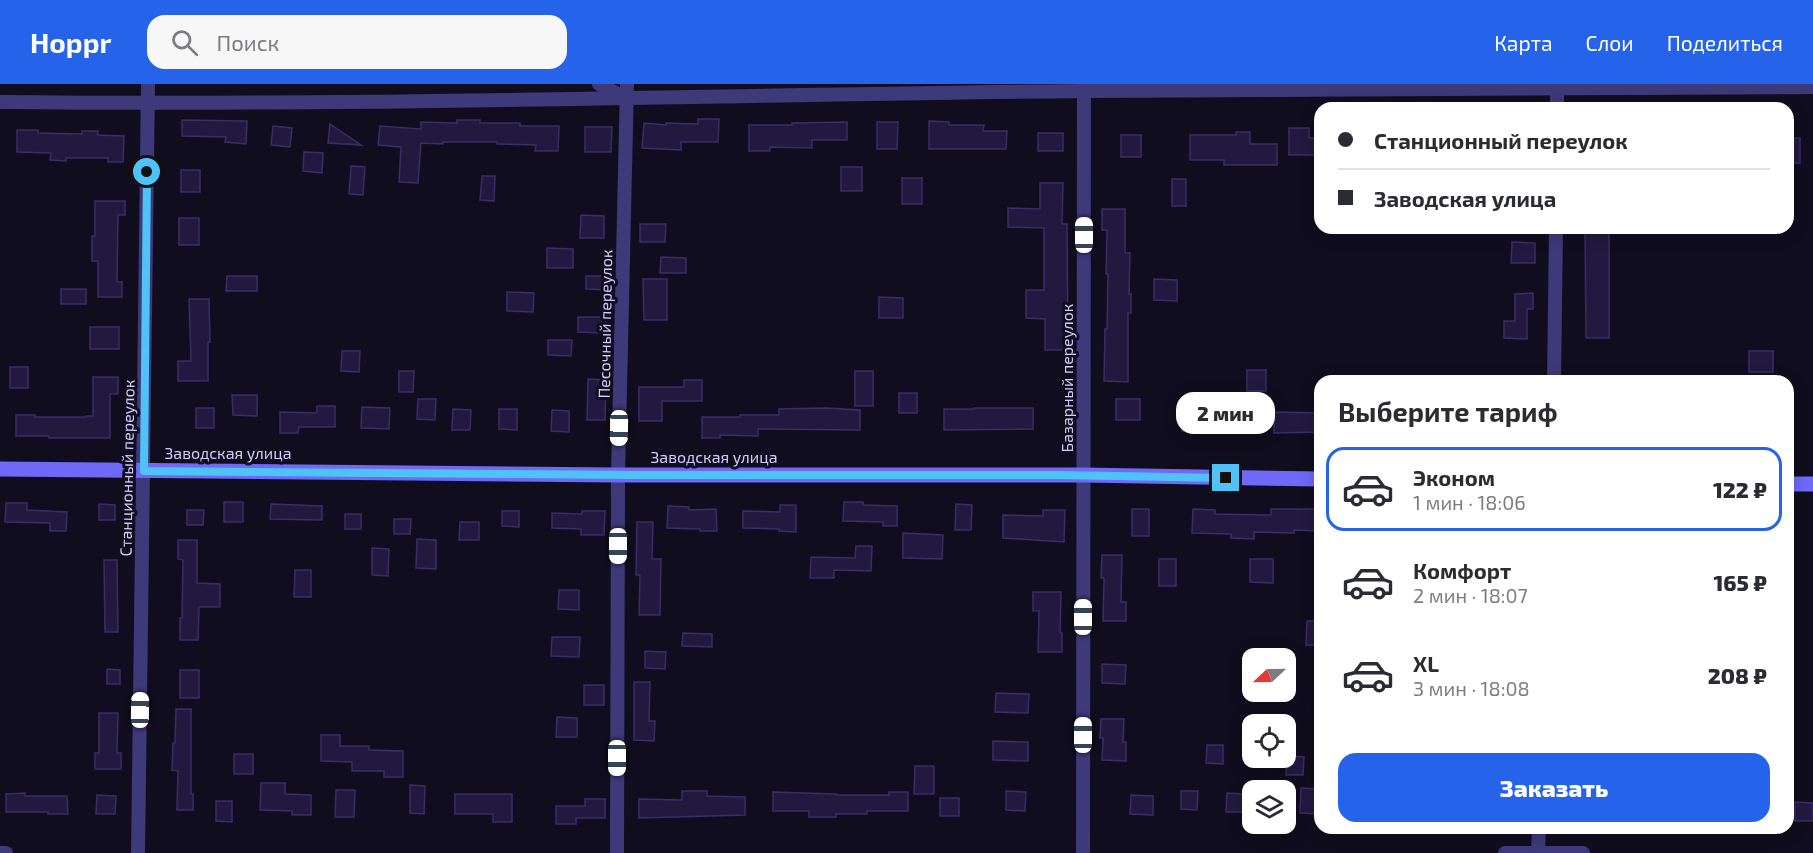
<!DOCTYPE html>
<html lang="ru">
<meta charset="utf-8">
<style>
:root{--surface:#fff;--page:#f7f7f7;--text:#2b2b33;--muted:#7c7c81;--line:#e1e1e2;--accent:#2563eb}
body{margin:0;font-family:"Exo 2",sans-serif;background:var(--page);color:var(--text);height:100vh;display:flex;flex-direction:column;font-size:22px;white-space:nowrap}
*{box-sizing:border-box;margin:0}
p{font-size:20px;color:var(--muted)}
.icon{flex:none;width:33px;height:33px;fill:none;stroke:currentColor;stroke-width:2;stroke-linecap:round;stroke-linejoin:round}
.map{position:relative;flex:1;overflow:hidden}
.details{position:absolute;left:1314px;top:291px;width:480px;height:459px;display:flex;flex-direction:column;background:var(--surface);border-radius:18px;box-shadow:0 3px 15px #0003}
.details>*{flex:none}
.guide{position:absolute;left:1314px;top:18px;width:480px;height:132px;border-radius:18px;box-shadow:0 3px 15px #0003;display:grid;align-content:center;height:132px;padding:0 24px;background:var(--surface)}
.needle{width:39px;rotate:248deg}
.buttons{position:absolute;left:1242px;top:564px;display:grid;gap:12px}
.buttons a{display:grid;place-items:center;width:54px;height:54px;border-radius:12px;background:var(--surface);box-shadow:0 3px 15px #0003;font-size:30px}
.end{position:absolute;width:27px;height:27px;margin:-14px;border:8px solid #4fc3f7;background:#111;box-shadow:0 0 0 3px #111}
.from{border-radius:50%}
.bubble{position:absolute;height:42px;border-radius:18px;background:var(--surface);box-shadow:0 3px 15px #0003;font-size:20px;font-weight:800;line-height:42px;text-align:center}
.car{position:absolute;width:18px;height:36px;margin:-18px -9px;border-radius:8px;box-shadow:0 0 4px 2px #0007;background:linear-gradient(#fff 24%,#345 0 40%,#fff 0 76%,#345 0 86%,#fff 0)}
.guide b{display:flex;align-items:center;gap:21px;height:57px;font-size:22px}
.guide b+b{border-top:2px solid var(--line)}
.guide i{width:15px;height:15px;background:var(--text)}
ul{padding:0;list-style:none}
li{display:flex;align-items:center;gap:18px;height:84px;margin:0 12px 9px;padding:0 12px;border:3px solid transparent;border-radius:18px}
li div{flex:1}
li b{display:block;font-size:22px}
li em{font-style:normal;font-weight:800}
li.selected{border-color:var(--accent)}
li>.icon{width:54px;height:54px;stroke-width:1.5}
h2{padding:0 24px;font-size:27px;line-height:72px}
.button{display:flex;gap:12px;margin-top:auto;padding:12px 24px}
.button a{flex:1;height:69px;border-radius:18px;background:var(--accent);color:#fff;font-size:24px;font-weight:800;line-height:69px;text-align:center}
header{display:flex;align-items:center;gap:36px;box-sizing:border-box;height:84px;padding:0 30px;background:var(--accent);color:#fff}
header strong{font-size:28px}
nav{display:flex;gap:33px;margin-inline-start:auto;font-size:21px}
.search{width:420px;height:54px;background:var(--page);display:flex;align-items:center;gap:15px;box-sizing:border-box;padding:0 21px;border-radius:18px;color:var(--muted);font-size:22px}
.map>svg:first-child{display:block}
</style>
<header>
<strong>Hoppr</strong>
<div class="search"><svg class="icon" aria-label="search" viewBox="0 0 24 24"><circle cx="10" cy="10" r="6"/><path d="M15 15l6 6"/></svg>Поиск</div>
<nav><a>Карта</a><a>Слои</a><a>Поделиться</a></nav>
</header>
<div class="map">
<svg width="1813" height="769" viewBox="0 0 1813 769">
<rect width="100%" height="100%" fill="#100d1e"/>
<g fill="#221a3e" stroke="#3a2d68" stroke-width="1.5">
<path d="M698,35H719L718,58H681V66L642,64L644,39L666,41V39L698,40Z"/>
<path d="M182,36L247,37L246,60L225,58L226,53L182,52Z"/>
<path d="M457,36H480V39H520V42H559L558,67H535L536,61L497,60V58H443V60L421,59L418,99L399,98L401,63L378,61L380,42L421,45V38L457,39Z"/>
<path d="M929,37L949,38V41H984L983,47H1007L1006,65H929Z"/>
<path d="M847,38V56H812V64L770,63V67H749V41H792V39Z"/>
<path d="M877,38H898L897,65H877Z"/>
<path d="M330,40L361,61L328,59Z"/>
<path d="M273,42L292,44L290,63L271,61Z"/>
<path d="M585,43H612L611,68H585Z"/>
<path d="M1289,44H1309V54H1320V71H1289Z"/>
<path d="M17,46H38V49L82,50V47H98V51L124,52L123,78H108V74H66V77L50,76L51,69L17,68Z"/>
<path d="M1236,48H1250V60H1277V81H1224V76H1190V51H1236Z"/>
<rect x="1038" y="49" width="25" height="18"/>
<rect x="1121" y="51" width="20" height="22"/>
<rect x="1788" y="54" width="12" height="25"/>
<path d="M304,68L323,69L322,89L303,87Z"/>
<path d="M351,82L365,83L363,111L349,110Z"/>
<rect x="841" y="83" width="21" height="24"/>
<rect x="181" y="86" width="19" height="22"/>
<path d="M482,92H495L494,117L480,116Z"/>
<rect x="902" y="94" width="20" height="26"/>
<rect x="1172" y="95" width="14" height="27"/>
<path d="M1040,99H1063L1062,140H1067L1068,266H1045V235L1026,234V206H1044V144L1008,143V124L1040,125Z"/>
<path d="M95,117H125V131H118L117,198H122V213H98V177H92V152H95Z"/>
<path d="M1102,125H1125V169H1130L1129,210H1131V229H1128V298L1104,297L1105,245H1107L1108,190H1106L1107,146H1102Z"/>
<path d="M581,131L604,132V154H580Z"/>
<rect x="179" y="134" width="20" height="27"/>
<path d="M640,140H666L665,158H640Z"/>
<path d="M1585,144H1609V254H1586Z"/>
<path d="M1512,158L1535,159V179H1511Z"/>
<path d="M547,164L573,165V184H547Z"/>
<path d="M661,173L686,174V189H660Z"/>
<path d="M227,192H257V207H226Z"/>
<path d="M586,192H609V206L586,205Z"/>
<path d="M643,195H667V236H644Z"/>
<path d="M1154,195L1177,196V217L1154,216Z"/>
<rect x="61" y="205" width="25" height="15"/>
<path d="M507,208L534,209L533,228L507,227Z"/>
<path d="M1533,209V225H1527V255L1504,254V237H1515V210Z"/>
<path d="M879,213L903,214V234H879Z"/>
<path d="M189,215H209L210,258H208V297H178V277H191Z"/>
<path d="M578,233H602L601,249L578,248Z"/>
<rect x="90" y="243" width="29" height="22"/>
<path d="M548,256H572L571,272L548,271Z"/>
<path d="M342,267H360L359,288L341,287Z"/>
<rect x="1749" y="267" width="24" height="21"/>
<rect x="10" y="283" width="18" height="21"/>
<rect x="1247" y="286" width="19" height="21"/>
<path d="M399,287H414L413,308H399Z"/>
<rect x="855" y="287" width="18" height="35"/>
<path d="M93,293H118V310H110V354H49V352H16V331H35V333H86V332H93Z"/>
<path d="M588,295L606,296L605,336H587Z"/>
<path d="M684,296H702V317H662V337H639V303H684Z"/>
<rect x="899" y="309" width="18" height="20"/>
<path d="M232,311H257V332L233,331Z"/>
<path d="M418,315H436L435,336L417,335Z"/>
<rect x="1116" y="315" width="24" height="21"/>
<path d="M1218,320H1237V341H1202V347H1182V326H1218Z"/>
<path d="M317,322H335V343H299L298,349H280V328L317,329Z"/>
<path d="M362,323L390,324L389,345L361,344Z"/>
<rect x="196" y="324" width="18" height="20"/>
<path d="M827,324L860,326V346L758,345V352L720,351V354H702V333H740V331H779V325Z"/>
<path d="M974,324H1033V345L944,346V325H974Z"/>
<path d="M453,325L471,326L470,346H452Z"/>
<path d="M499,325H517V346L499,345Z"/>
<path d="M552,326L569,327V348L551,347Z"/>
<path d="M1274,328L1320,329V348L1274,349Z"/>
<rect x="224" y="418" width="19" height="20"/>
<path d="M844,418H863V421L897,422V442H883V438L843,437Z"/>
<path d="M6,419H27V426L67,428L66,447H50V439L5,438Z"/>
<path d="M99,420L115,421V436H99Z"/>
<path d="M271,420L322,422V436L270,435Z"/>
<path d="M956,420L972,421L971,446H955Z"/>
<path d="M780,421H796V448L779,447V445L743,444V427L780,428Z"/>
<path d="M668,422L689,423V426L716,425L717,447H700V445L667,444Z"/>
<rect x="1132" y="425" width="17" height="27"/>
<path d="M1193,425L1215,426V430L1271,431V425H1320V447L1294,446V449L1254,448V455L1231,454V450L1192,449Z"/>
<path d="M187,426H204L203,441H187Z"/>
<path d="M1043,426H1065L1064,458L1003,454V431L1043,432Z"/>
<path d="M502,427H519V443L502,442Z"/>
<path d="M582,427H605L604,451H581V445L552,444V429L582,430Z"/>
<rect x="345" y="430" width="16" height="15"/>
<path d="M394,435H411L410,450H394Z"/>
<path d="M460,438H479V456H459Z"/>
<path d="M637,438H653L652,475H661L660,531H639L640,491H636Z"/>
<path d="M903,449L943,451L942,475L903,474Z"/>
<path d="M417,455L436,456V485L416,484Z"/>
<path d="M178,456H197V499L220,500V523H199L198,556H180V534H182L183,476L178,475Z"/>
<path d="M856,462H872L871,487L834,486V494H810L811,473L855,474Z"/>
<path d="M372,464L389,465L388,492L372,491Z"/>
<path d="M1102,471H1122L1121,518H1126V537H1103L1104,494H1101Z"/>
<rect x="1159" y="475" width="17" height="27"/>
<path d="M1250,475H1273V499L1250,498Z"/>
<path d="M104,476H117L118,548H105Z"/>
<path d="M295,486H311V513H294Z"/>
<path d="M559,506H579V526L558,525Z"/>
<path d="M1033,508H1061L1060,549H1062V568H1038L1039,527H1033Z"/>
<path d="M1307,537H1320V561H1306Z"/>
<path d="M683,549L712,550V563L682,562Z"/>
<path d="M552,553H580L579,573L551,572Z"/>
<path d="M645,567L666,568L665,585L645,584Z"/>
<path d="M1102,580L1126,581L1125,600L1102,599Z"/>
<path d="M107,585L120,586V600H107Z"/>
<rect x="180" y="586" width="19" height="28"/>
<path d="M634,598H650L649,637H655L654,657L634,656Z"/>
<rect x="584" y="601" width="20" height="20"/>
<path d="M996,609L1029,610L1028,629L995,628Z"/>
<path d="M176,625H191V710H193V726H177L178,687L172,686L173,659H175Z"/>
<path d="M99,629H118L117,669H121V685H95V669H99Z"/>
<path d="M557,633L577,634V653H556Z"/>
<path d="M1101,635H1124L1123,658H1126V677L1102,676L1103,654H1100Z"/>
<path d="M321,651H340V662H369V666L403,667V693H384V687H352V678L321,677Z"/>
<path d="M993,657L1028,658V677L993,676Z"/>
<path d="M1207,661H1223V680L1206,679Z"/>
<rect x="234" y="670" width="19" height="20"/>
<path d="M1287,672L1304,673L1303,691H1286Z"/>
<path d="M915,682H934V710H914Z"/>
<path d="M261,699H285V710L311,711V731H292V727L260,726Z"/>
<path d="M410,701L425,702L424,730L410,729Z"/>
<path d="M1301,704L1320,705V730L1300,729Z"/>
<path d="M336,706H355L354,733H335Z"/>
<path d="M682,707H707V712L745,713V731L639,734V715L682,716Z"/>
<path d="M1006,707L1026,708L1025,727L1006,726Z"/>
<path d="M1181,707H1198L1197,726L1181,725Z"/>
<path d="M773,708L836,710V711H889V708H908V727H867V730H836V733H809V727H773Z"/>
<path d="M25,709V712H67L68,730H48V728H6V710Z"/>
<path d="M1227,709L1244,710L1243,728H1226Z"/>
<path d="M455,710H512V738H493V730H455Z"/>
<path d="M97,711L116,712L115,730H96Z"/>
<path d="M1131,711L1153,712V731L1130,730Z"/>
<rect x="940" y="714" width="19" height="18"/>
<path d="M585,715H605V734H576V740H556V722H585Z"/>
<path d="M216,717H232V738L216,737Z"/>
<path d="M1795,718L1813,719V737H1795Z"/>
</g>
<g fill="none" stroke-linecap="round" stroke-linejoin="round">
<g stroke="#3e3a7a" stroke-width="14">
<path d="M599,0L623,13"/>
<path d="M0,18C361,22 723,11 1084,7C1327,5 1570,4 1813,3"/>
<path d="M1557,24V0"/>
<path d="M1554,297L1556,144"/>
<path d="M0,769H6"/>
<path d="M138,769L148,0"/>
<path d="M617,769L618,391L627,0"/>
<path d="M1083,769L1084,0"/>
<path d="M1505,769H1583"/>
<path d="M1538,769L1539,744"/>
</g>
<g stroke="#6e69f7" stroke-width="15">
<path d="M0,385L618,391H1084L1320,395"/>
<path d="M1788,400H1813"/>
</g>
</g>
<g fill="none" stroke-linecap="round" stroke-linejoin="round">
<path stroke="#4fc3f7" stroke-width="8" d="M147,88L144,387L641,391H1060L1226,394"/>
</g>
<g text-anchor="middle" stroke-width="6" stroke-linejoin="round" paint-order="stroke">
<g font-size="16" fill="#d3cdfc" stroke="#100d1e">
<text transform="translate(605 240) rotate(-89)" y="6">Песочный переулок</text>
<text transform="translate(1067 294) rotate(-90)" y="6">Базарный переулок</text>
<text x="228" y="375">Заводская улица</text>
<text x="714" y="379">Заводская улица</text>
<text transform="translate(127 384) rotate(-89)" y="6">Станционный переулок</text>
</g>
</g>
</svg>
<div class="buttons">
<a><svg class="needle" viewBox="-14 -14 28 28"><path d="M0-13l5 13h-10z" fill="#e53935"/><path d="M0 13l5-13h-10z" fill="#7c7c81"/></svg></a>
<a><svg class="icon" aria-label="locate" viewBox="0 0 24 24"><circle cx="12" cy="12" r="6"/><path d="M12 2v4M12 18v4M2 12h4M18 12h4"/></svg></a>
<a><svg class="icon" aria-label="layers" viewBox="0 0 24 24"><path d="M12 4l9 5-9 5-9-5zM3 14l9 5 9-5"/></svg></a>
</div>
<i class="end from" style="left:147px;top:88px"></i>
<i class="end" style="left:1226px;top:394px"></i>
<div class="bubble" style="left:1176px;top:308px;width:99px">2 мин</div>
<i class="car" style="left:1084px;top:151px;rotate:0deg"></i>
<i class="car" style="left:619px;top:344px;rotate:181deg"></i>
<i class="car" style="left:618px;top:462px;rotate:180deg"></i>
<i class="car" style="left:1083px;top:533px;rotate:0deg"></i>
<i class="car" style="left:140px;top:626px;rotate:1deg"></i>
<i class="car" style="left:1083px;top:651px;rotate:0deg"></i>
<i class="car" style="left:617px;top:674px;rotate:180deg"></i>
<div class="guide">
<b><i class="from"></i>Станционный переулок</b>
<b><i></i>Заводская улица</b>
</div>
<section class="details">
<h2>Выберите тариф</h2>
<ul>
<li class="selected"><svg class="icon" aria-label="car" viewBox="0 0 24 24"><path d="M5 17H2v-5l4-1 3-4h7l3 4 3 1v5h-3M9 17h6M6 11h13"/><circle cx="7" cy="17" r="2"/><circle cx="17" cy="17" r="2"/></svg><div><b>Эконом</b><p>1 мин · 18:06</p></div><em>122 ₽</em></li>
<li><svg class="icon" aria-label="car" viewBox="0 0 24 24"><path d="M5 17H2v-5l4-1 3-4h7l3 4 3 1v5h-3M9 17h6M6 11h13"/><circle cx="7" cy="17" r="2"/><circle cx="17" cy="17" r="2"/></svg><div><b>Комфорт</b><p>2 мин · 18:07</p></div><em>165 ₽</em></li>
<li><svg class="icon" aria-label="car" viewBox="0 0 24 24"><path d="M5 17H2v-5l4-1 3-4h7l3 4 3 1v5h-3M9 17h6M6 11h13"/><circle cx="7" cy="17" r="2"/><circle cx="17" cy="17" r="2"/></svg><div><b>XL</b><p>3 мин · 18:08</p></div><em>208 ₽</em></li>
</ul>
<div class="button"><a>Заказать</a></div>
</section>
</div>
